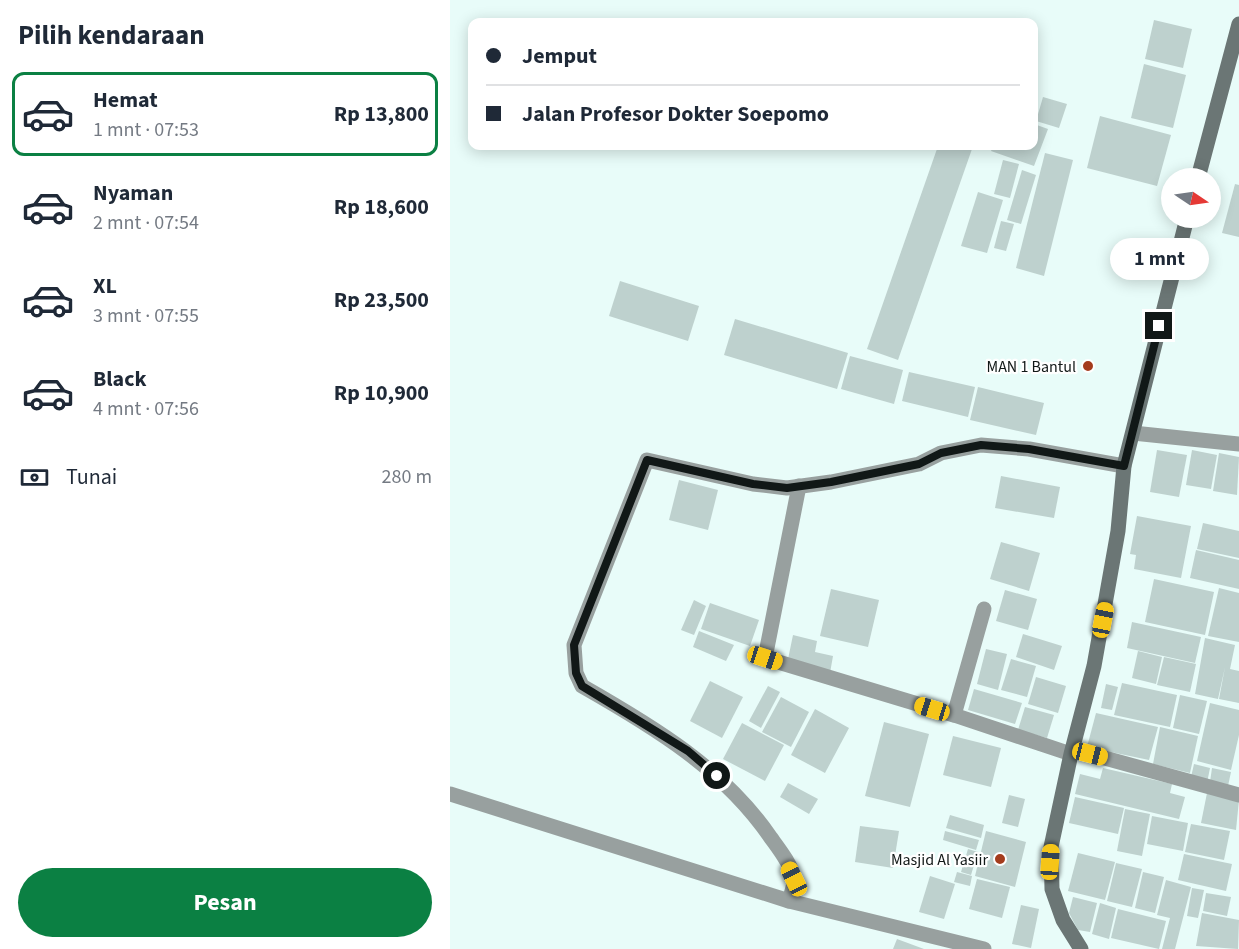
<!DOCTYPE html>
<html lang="id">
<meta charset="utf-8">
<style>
:root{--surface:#fff;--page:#f2f2f3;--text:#1f2937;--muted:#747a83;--line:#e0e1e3;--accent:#0b8043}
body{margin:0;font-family:"Source Sans 3",sans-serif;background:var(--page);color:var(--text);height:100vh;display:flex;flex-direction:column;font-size:22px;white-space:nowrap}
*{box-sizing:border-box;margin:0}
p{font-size:20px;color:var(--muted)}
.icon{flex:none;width:33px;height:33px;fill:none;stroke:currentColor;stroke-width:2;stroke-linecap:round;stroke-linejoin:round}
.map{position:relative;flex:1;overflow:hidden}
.sheet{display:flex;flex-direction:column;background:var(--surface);width:450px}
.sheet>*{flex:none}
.top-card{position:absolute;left:18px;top:18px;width:570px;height:132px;border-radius:12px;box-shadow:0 3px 15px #0003;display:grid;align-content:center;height:132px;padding:0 18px;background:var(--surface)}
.needle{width:39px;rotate:103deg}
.tools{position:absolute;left:711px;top:168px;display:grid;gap:12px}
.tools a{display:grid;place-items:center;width:60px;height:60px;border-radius:50%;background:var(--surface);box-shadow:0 3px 15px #0003;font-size:30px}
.end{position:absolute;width:27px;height:27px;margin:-14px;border:8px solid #111817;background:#fff;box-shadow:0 0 0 3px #fff}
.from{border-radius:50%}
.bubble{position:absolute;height:42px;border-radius:21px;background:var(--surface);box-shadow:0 3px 15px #0003;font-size:20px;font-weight:700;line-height:42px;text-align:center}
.car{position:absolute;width:18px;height:36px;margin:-18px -9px;border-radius:8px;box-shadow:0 0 4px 2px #0007;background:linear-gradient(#f5c518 24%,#345 0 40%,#f5c518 0 76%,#345 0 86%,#f5c518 0)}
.top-card b{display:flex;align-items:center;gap:21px;height:57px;font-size:22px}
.top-card b+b{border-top:2px solid var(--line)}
.top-card i{width:15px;height:15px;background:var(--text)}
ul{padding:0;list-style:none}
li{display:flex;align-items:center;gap:18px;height:84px;margin:0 12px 9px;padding:0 6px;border:3px solid transparent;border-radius:12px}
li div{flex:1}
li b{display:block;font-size:22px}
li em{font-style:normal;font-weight:700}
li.selected{border-color:var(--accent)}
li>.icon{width:54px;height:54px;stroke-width:1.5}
h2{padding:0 18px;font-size:27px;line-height:72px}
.pay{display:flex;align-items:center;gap:15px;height:66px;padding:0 18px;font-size:22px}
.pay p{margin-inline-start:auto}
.button{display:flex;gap:12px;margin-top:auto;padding:12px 18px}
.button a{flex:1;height:69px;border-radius:36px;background:var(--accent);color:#fff;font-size:24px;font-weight:700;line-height:69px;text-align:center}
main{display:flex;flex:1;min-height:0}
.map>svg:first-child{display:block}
</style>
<main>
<section class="sheet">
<h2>Pilih kendaraan</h2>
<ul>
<li class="selected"><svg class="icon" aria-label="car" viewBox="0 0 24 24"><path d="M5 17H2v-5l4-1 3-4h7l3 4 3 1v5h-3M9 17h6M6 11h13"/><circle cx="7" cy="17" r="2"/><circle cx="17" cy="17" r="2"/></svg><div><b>Hemat</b><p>1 mnt · 07:53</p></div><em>Rp 13,800</em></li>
<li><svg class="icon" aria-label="car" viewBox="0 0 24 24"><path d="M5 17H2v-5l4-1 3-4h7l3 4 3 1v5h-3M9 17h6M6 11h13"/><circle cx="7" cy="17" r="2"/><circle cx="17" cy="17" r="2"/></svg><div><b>Nyaman</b><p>2 mnt · 07:54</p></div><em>Rp 18,600</em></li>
<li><svg class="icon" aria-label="car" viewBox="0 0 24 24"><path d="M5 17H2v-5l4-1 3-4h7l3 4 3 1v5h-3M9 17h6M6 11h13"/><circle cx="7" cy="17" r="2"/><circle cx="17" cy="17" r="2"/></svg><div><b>XL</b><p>3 mnt · 07:55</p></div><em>Rp 23,500</em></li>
<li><svg class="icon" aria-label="car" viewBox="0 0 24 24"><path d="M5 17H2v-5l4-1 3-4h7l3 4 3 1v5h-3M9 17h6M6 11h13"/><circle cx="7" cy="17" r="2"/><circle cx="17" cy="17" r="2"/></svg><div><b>Black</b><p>4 mnt · 07:56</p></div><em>Rp 10,900</em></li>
</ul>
<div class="pay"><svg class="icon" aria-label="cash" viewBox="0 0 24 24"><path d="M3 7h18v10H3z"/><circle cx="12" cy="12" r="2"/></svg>Tunai<p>280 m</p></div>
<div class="button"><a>Pesan</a></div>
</section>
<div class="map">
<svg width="789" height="949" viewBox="0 0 789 949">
<rect width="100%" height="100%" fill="#e8fcf9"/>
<g fill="#bed1ce">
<path d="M704,20L742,29L733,68L695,59Z"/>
<path d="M694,64L736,75L723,128L681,118Z"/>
<path d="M593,97L617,104L609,128L586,121Z"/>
<path d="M650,116L721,135L707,186L637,168Z"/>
<path d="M584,124L598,129L584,166L541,151L543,146H584Z"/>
<path d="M488,146H513L522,149L448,360L417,349Z"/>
<path d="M595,153L623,160L594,276L566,268Z"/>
<path d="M553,160L569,164L560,198L544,194Z"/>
<path d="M572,170L586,175L571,224L557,220Z"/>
<path d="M785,184L789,185V237L772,233Z"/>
<path d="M528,192L553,200L537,253L511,246Z"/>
<path d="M551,221L564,224L556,251L544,248Z"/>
<path d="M170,281L249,306L238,341L159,316Z"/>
<path d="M285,319L398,353L387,389L274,355Z"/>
<path d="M400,356L453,370L444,404L391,389Z"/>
<path d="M459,372L525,387L518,417L452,401Z"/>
<path d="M528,387L594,403L586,435L520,420Z"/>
<path d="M707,450L737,455L729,497L700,492Z"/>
<path d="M742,450L767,455L761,489L736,485Z"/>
<path d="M769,453L789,457L787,495L763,491Z"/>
<path d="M551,476L610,487L604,518L545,508Z"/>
<path d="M229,480L268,490L258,530L219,520Z"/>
<path d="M687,516L741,526L731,578L684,569L686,555L680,554Z"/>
<path d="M753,523L789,531V558L747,549Z"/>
<path d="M551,542L590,553L579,591L540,579Z"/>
<path d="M746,550L789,560V589L740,578Z"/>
<path d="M704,579L764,592L755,635L695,622Z"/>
<path d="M769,588L789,593V642L758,636Z"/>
<path d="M381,589L429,600L418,647L370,636Z"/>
<path d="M555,590L587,599L578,630L546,621Z"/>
<path d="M244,600L256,606L244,635L231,630Z"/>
<path d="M260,603L309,620L300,646L251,629Z"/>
<path d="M682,622L751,637L745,663L677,648Z"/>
<path d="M249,631L284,645L276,661L243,647Z"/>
<path d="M573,634L612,646L604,670L566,657Z"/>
<path d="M343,635L367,641L365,652L383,656L380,673L337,664Z"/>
<path d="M755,638L785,645L780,669L789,671V703L769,699L775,667L768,699L745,694Z"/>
<path d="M536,649L557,654L548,690L527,684Z"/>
<path d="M688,651L712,657L706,684L682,678Z"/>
<path d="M714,657L746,664L740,692L707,685Z"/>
<path d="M561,659L586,666L577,697L551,690Z"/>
<path d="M586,677L616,686L608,713L578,704Z"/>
<path d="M260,681L293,697L272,738L240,721Z"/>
<path d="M672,683L727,695L720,727L664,715Z"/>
<path d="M656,684L668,687L662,710L651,708Z"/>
<path d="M318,686L330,692L311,728L299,721Z"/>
<path d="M524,689L572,703L565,724L518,710Z"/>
<path d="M730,695L757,701L749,734L723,728Z"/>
<path d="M331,697L359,712L341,747L312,732Z"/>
<path d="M760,703L789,710V735L781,770L747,761Z"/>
<path d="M575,707L604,715L597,738L568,730Z"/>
<path d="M365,709L399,728L375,773L341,755Z"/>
<path d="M646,713L708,727L699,760L637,747Z"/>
<path d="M434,722L479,734L460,807L415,796Z"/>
<path d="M292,723L334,745L315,781L273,759Z"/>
<path d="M710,727L748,736L740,773L703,764Z"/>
<path d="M503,736L551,748L541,787L493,775Z"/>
<path d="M744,764L760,768L757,783L741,777Z"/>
<path d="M653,768L722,784L720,793L735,797L729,819L625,794L630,774L650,779Z"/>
<path d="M762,768L781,772L778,786L760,782Z"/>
<path d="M338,783L368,799L359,814L330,797Z"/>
<path d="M757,793L789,800L786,830L751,823Z"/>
<path d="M559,795L575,799L568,827L552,823Z"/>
<path d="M625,797L674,808L668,834L619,823Z"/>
<path d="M675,809L700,814L692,856L667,851Z"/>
<path d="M500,815L534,825L531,838L496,828Z"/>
<path d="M702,816L738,823L733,851L697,844Z"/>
<path d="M741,824L780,831L774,860L735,852Z"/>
<path d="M410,826L449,831L443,868L405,862Z"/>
<path d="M495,831L529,840L526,850L493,840Z"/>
<path d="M536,831L576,842L565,887L525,876Z"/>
<path d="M518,849L528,852L521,875L511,872Z"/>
<path d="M628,853L665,862L655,900L618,891Z"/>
<path d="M734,854L782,864L776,891L728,880Z"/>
<path d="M666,863L692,869L682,907L657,901Z"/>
<path d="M507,872L522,876L520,886L504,882Z"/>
<path d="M693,872L714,877L705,913L685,908Z"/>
<path d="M480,876L505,884L494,919L469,912Z"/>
<path d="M527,879L560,887L552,918L519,909Z"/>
<path d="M716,880L741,887L725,949H712L720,918L707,915Z"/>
<path d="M742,888L754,890L748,918L737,916Z"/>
<path d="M756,893L781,897L777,916L753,911Z"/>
<path d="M623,897L647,903L640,932L628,930L619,913Z"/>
<path d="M650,903L666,908L659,939L642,934Z"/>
<path d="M571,905L589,909L581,948L562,944Z"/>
<path d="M668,909L716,921L709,949L661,938Z"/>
<path d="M752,913L789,920L788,949L746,946Z"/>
<path d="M447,939L474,949H443Z"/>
</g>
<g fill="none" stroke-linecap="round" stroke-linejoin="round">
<g stroke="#98a09f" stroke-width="15">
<path d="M683,433L789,444"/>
<path d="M349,486L315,658L504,715L621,754"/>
<path d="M504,715L534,609"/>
<path d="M622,749L789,795"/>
<path d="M0,794L339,901L534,949"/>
<path d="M339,901C341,894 345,884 344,878C341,864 329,849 321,838C274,769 204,727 132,686L126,673L124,645L197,460L303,484L337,488L381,482L469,464L491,453L531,445L579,449L674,466"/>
</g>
<g stroke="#6b7675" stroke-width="15">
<path d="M748,178L789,24"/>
<path d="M631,949L613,920L602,889L601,847L621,754L644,666L668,531L674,466L737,218"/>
</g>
</g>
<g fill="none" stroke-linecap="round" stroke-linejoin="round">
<path stroke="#111817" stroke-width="8" d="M267,776L238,751L132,686L126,673L124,645L197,460L303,484L337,488L381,482L469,464L491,453L531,445L579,449L674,466L709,326"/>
</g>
<g fill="#a43c1d" stroke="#fff" stroke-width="2">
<circle cx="638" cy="366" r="6"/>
<circle cx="550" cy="859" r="6"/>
</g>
<g text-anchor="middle" stroke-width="4.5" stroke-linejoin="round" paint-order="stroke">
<g font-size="16" fill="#111817" stroke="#fff" text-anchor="end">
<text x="626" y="372">MAN 1 Bantul</text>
<text x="538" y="865">Masjid Al Yasiir</text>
</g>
</g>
</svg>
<div class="tools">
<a><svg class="needle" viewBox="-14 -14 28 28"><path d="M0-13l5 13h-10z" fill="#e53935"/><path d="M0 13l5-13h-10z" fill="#747a83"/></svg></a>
</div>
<i class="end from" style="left:267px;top:776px"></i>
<i class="end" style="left:709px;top:326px"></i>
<div class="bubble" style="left:660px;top:238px;width:99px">1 mnt</div>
<i class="car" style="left:653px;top:620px;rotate:11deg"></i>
<i class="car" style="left:315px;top:658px;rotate:108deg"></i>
<i class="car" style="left:482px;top:709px;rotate:287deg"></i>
<i class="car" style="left:640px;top:754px;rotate:104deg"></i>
<i class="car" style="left:600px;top:862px;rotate:4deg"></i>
<i class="car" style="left:344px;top:879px;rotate:334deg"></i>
<div class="top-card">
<b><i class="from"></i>Jemput</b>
<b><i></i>Jalan Profesor Dokter Soepomo</b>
</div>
</div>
</main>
